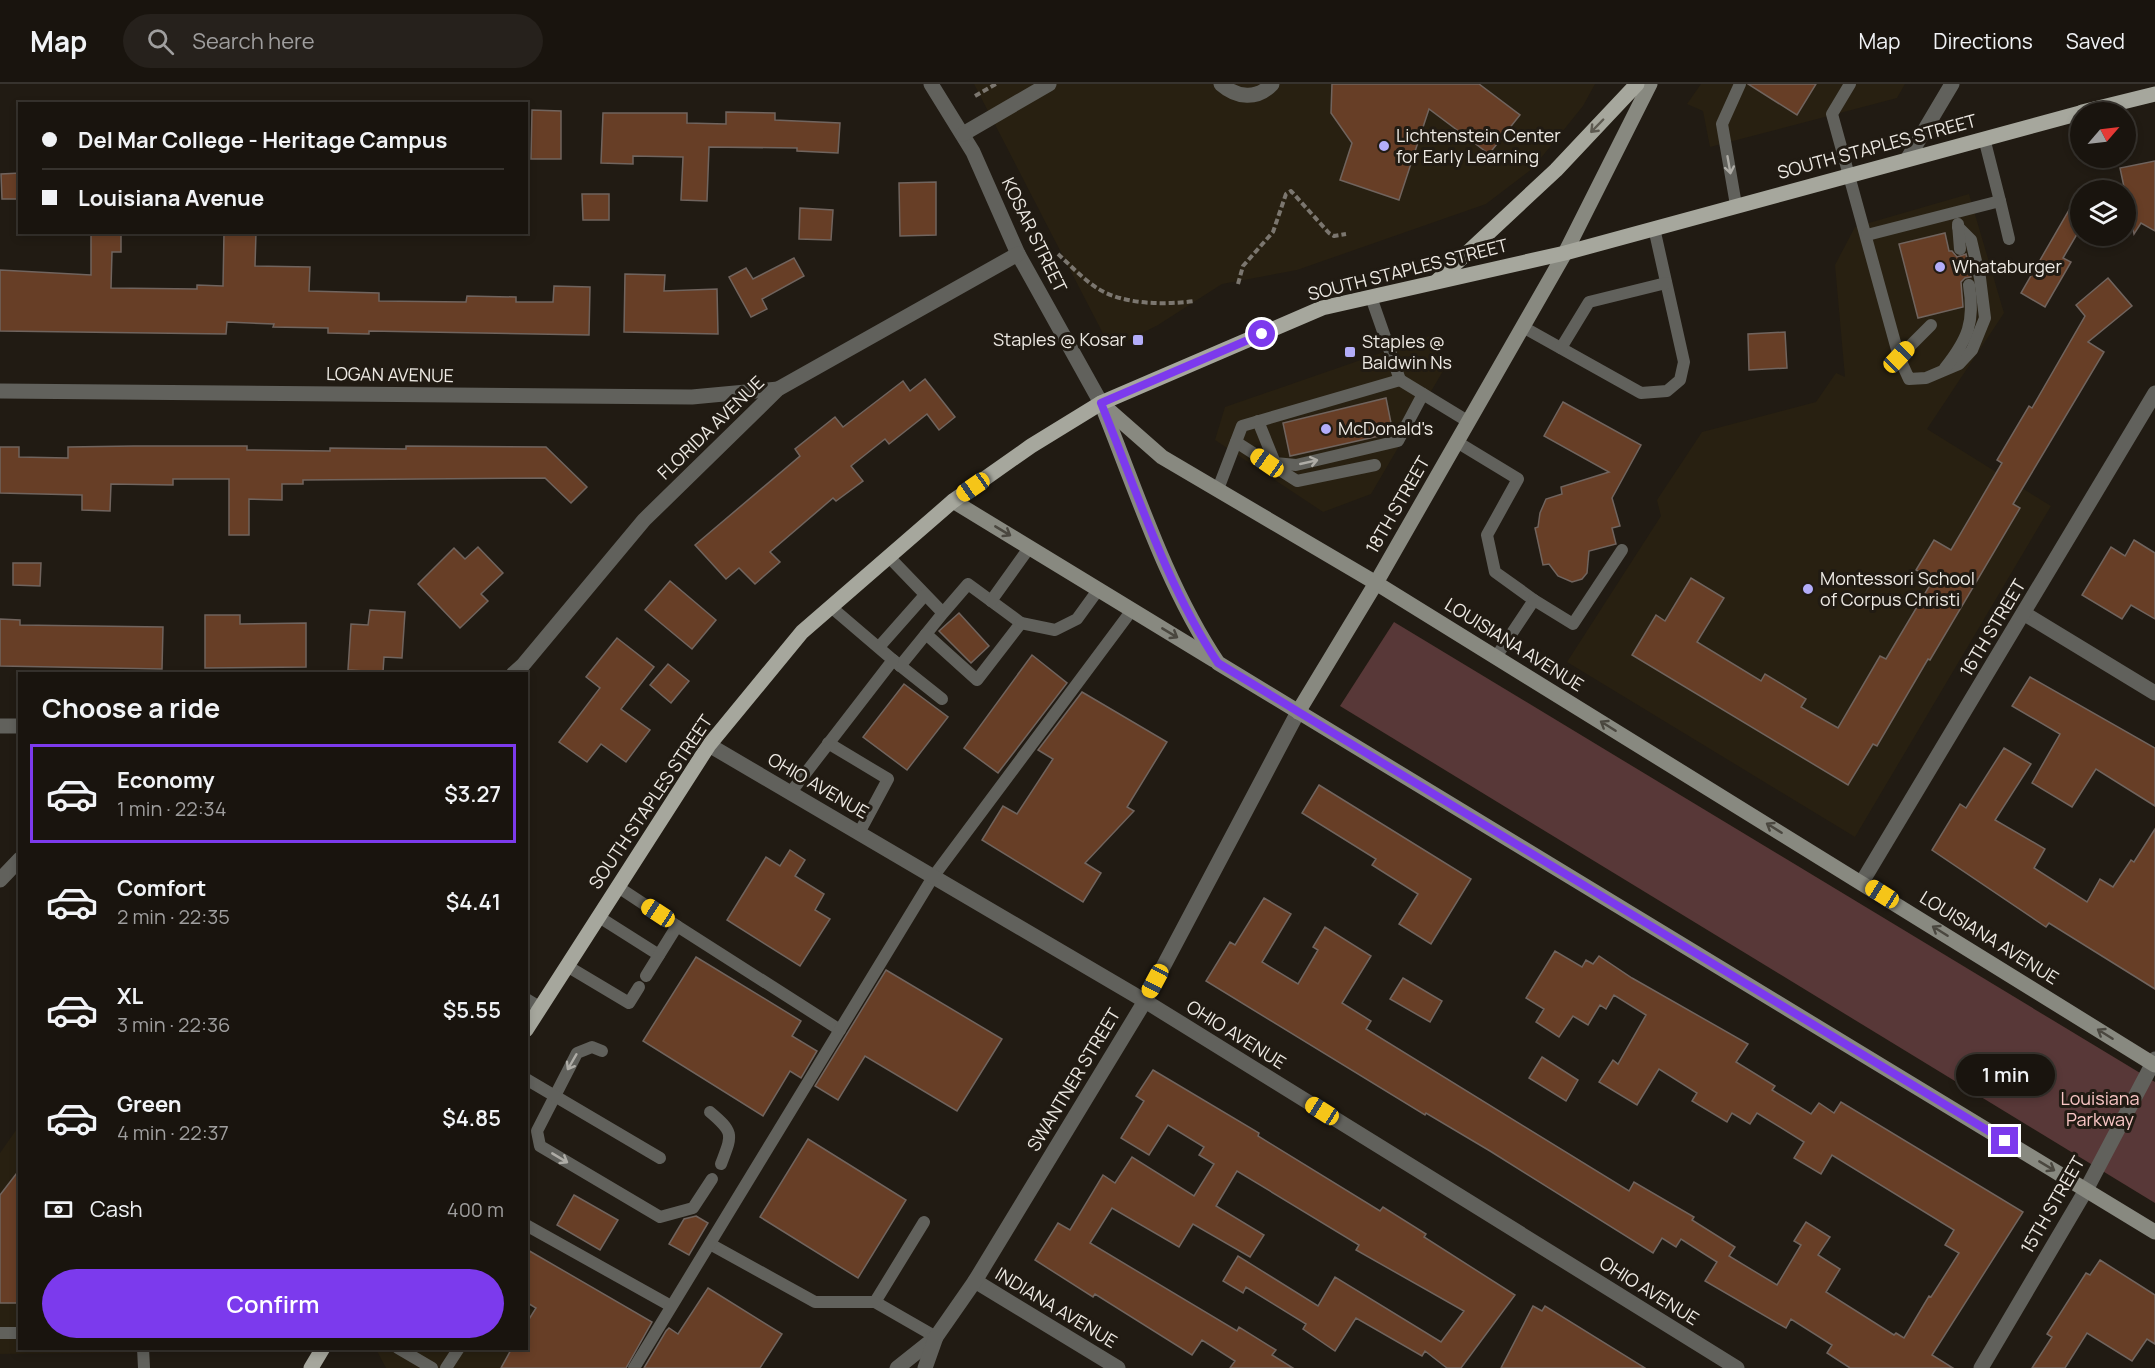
<!DOCTYPE html>
<meta charset="utf-8">
<style>
:root{--surface:#19140e;--page:#26211c;--text:#f1f3f6;--muted:#9f9e9e;--line:#37332e;--accent:#7c3aed}
body{margin:0;font-family:Manrope,sans-serif;background:var(--page);color:var(--text);height:100vh;display:flex;flex-direction:column;font-size:22px;white-space:nowrap}
*{box-sizing:border-box;margin:0}
p{font-size:20px;color:var(--muted)}
.icon{flex:none;width:33px;height:33px;fill:none;stroke:currentColor;stroke-width:2;stroke-linecap:round;stroke-linejoin:round}
.map{position:relative;flex:1;overflow:hidden}
.sheet{position:absolute;left:18px;top:588px;width:510px;height:678px;display:flex;flex-direction:column;background:var(--surface);border-radius:0px;box-shadow:0 3px 9px #0003,0 0 0 2px var(--line)}
.sheet>*{flex:none}
.banner{position:absolute;left:18px;top:18px;width:510px;height:132px;border-radius:0px;box-shadow:0 3px 9px #0003,0 0 0 2px var(--line);display:grid;align-content:center;height:132px;padding:0 24px;background:var(--surface)}
.needle{width:39px;rotate:62deg}
.controls{position:absolute;left:2070px;top:18px;display:grid;gap:12px}
.controls a{display:grid;place-items:center;width:66px;height:66px;border-radius:50%;background:var(--surface);box-shadow:0 3px 9px #0003,0 0 0 2px var(--line);font-size:30px}
.end{position:absolute;width:27px;height:27px;margin:-14px;border:8px solid #7c3aed;background:#fff;box-shadow:0 0 0 3px #fff}
.from{border-radius:50%}
.bubble{position:absolute;height:42px;border-radius:21px;background:var(--surface);box-shadow:0 3px 9px #0003,0 0 0 2px var(--line);font-size:20px;font-weight:600;line-height:42px;text-align:center}
.car{position:absolute;width:18px;height:36px;margin:-18px -9px;border-radius:8px;box-shadow:0 0 4px 2px #0007;background:linear-gradient(#f5c518 24%,#345 0 40%,#f5c518 0 76%,#345 0 86%,#f5c518 0)}
.banner b{display:flex;align-items:center;gap:21px;height:57px;font-size:22px}
.banner b+b{border-top:2px solid var(--line)}
.banner i{width:15px;height:15px;background:var(--text)}
ul{padding:0;list-style:none}
li{display:flex;align-items:center;gap:18px;height:99px;margin:0 12px 9px;padding:0 12px;border:3px solid transparent;border-radius:0px}
li div{flex:1}
li b{display:block;font-size:22px}
li em{font-style:normal;font-weight:600}
li.on{border-color:var(--accent)}
li>.icon{width:54px;height:54px;stroke-width:1.5}
h2{padding:0 24px;font-size:27px;line-height:72px}
.pay{display:flex;align-items:center;gap:15px;height:66px;padding:0 24px;font-size:22px}
.pay p{margin-inline-start:auto}
.action{display:flex;gap:12px;margin-top:auto;padding:12px 24px}
.action a{flex:1;height:69px;border-radius:36px;background:var(--accent);color:#fff;font-size:24px;font-weight:600;line-height:69px;text-align:center}
header{display:flex;align-items:center;gap:36px;box-sizing:border-box;height:84px;padding:0 30px;background:var(--surface);border-bottom:2px solid var(--line)}
header strong{font-size:28px}
nav{display:flex;gap:33px;margin-inline-start:auto;font-size:21px}
.search{width:420px;height:54px;background:var(--page);display:flex;align-items:center;gap:15px;box-sizing:border-box;padding:0 21px;border-radius:33px;color:var(--muted);font-size:22px}
.map>svg:first-child{display:block}
</style>
<header>
<strong>Map</strong>
<div class="search"><svg class="icon" aria-label="search" viewBox="0 0 24 24"><circle cx="10" cy="10" r="6"/><path d="M15 15l6 6"/></svg>Search here</div>
<nav><a>Map</a><a>Directions</a><a>Saved</a></nav>
</header>
<div class="map">
<svg width="2155" height="1284" viewBox="0 0 2155 1284">
<rect width="100%" height="100%" fill="#211b13"/>
<g fill="#282011">
<path d="M974,0H1595L1583,22L1532,85L1486,120L1297,186L1222,200L1158,241L1111,265Z"/>
<path d="M1701,0H1905L1897,14L1710,63L1703,27L1687,20Z"/>
<path d="M1969,110L2004,229L1927,345L2051,422L1855,753L1567,578L1661,432L1657,416L1702,348L1816,318L1836,289L1845,293L1835,181L1855,143Z"/>
<path d="M1430,252L1443,287L1371,410L1323,428L1215,356L1225,323Z"/>
<path d="M19,1042L20,1264L243,1265L241,1267L0,1270V1069Z"/>
<path d="M527,1222L572,1252L553,1284H386L377,1267L378,1264H526Z"/>
</g>
<path fill="#583838" d="M1394,538L2155,998V1119L1340,622Z"/>
<g fill="#673e26" stroke="#70645e" stroke-width="1.5">
<path d="M1332,0H1479L1520,31L1489,70L1429,25L1399,116L1340,96L1352,59L1331,29Z"/>
<path d="M1748,0H1816L1797,31Z"/>
<path d="M532,26L561,27V75H531Z"/>
<path d="M726,28L775,29V36L840,39L838,69L797,67V64L709,63L707,117L681,116L683,73L633,72V80L601,79L603,29H687V39L726,40Z"/>
<path d="M2155,77V147L2141,139L2134,150L2120,84Z"/>
<path d="M20,89V115H2L1,90Z"/>
<path d="M936,98V151L900,152L899,99Z"/>
<path d="M2080,107V145L2063,174L2071,178L2045,223L2021,209Z"/>
<path d="M582,110H609V136H583Z"/>
<path d="M800,124L833,126L831,156L799,155Z"/>
<path d="M91,148H121V168H112L111,204L197,205V201L223,202L224,148H256L255,182L310,183L309,207L379,209V217L466,218L467,212L516,213V218H553L554,202L590,203L589,251L369,247V250L328,249V244L273,243L274,240L227,238L226,250L0,247V186L91,191Z"/>
<path d="M1945,149L1949,167H1952L1957,173L1966,170L1971,193L1965,194L1961,198L1963,223L1918,234L1899,160Z"/>
<path d="M794,174L804,192L762,215L767,225L751,233L729,193L746,184L753,195Z"/>
<path d="M625,190L665,191L664,207L717,205L718,250L624,248Z"/>
<path d="M2108,194L2132,222L2088,258L2104,268L2013,420L2020,424L1930,576L1928,575L1877,662L1873,660L1848,701L1632,571L1656,531L1665,537L1691,494L1724,514L1697,558L1761,597L1765,590L1806,615L1801,623L1838,644L1880,572L1886,575L1933,496L1916,486L1934,456L1951,466L2002,379L1997,376L2029,322L2032,324L2085,232L2076,221Z"/>
<path d="M1785,248L1787,284L1749,286L1748,250Z"/>
<path d="M925,295L955,333L939,346L927,330L889,360L885,355L851,382L863,397L836,417L833,414L770,468L780,478L755,500L739,484L726,495L695,461L800,372L795,365L835,333L843,343L903,297L910,307Z"/>
<path d="M1386,314L1393,349L1290,372L1283,339Z"/>
<path d="M1563,318L1641,361L1612,414L1620,442L1612,444L1616,460L1589,467L1587,489L1582,495L1572,498L1558,492L1549,480L1543,481L1535,444L1538,443L1540,429L1546,415L1562,410L1561,403L1609,388L1544,352Z"/>
<path d="M134,362H247V366L330,367V364L406,365V362L546,363L587,403L571,419L545,394L303,396V400H282V416L249,415V451H229V395H173V401L111,400L110,427L82,426V411L0,409V363H19V373L68,374V363Z"/>
<path d="M2134,456L2155,469V535L2131,521L2122,535L2082,511L2111,463L2125,472Z"/>
<path d="M478,463L503,489L481,510L488,517L460,544L418,500L454,464L465,475Z"/>
<path d="M13,479H41L40,502L13,501Z"/>
<path d="M670,497L716,536L692,565L645,526Z"/>
<path d="M370,526L405,528L402,574L384,573L383,588L348,586L351,540L368,541Z"/>
<path d="M959,529L989,562L971,579L939,547Z"/>
<path d="M205,531H240V540L306,539V583L205,584Z"/>
<path d="M0,535L20,536V541L163,543L162,585L0,582Z"/>
<path d="M617,554L654,583L621,625L650,646L626,678L601,660L587,678L559,658L600,604L586,593Z"/>
<path d="M1032,571L1067,599L998,689L964,664Z"/>
<path d="M668,580L689,597L671,619L650,601Z"/>
<path d="M2030,593L2155,664V722L2096,685L2072,723L2032,699L2060,650L2012,622Z"/>
<path d="M904,600L948,633L907,686L863,653Z"/>
<path d="M1082,608L1167,658L1127,723L1134,727L1085,779L1101,789L1083,818L982,756L1003,722L1017,730L1053,675L1038,666Z"/>
<path d="M2004,664L2031,680L1995,736L2045,765L2034,784L2087,818L2100,795L2113,803L2131,776L2134,778L2155,745V905L2049,839L2046,843L1932,766L1960,720L1966,724Z"/>
<path d="M1319,701L1471,795L1431,860L1399,840L1418,810L1372,781L1376,775L1302,729Z"/>
<path d="M790,766L805,776L795,792L824,810L815,826L830,835L800,882L727,836L766,773L780,782Z"/>
<path d="M1264,814L1291,830L1262,878L1298,900L1318,866L1313,863L1325,843L1371,872L1342,919L1371,937L1366,945L1629,1107L1634,1098L1694,1133L1692,1136L1735,1163L1729,1172L1777,1201L1801,1161L1794,1157L1806,1138L1830,1153L1818,1171L1840,1185L1826,1208L1894,1251L1896,1249L1904,1254L1929,1212L1931,1213L1959,1169L1945,1161L1954,1146L1832,1071L1821,1090L1794,1074L1804,1058L1757,1029L1750,1040L1732,1029L1727,1038L1692,1017L1697,1009L1659,985L1637,1021L1599,998L1613,976L1618,980L1646,931L1614,911L1606,925L1600,921L1588,941L1573,932L1559,953L1536,938L1544,925L1526,914L1555,867L1582,883L1586,876L1593,880L1599,872L1632,894L1748,960L1736,978L1775,1002L1772,1006L1811,1030L1819,1019L1834,1029L1841,1018L2023,1128L1932,1271L1953,1284H1850L1827,1269L1832,1261L1791,1235L1786,1244L1705,1197L1717,1178L1681,1155L1676,1163L1662,1154L1653,1169L1490,1067L1426,1029L1425,1031L1206,897L1230,858L1235,861Z"/>
<path d="M696,873L801,937L792,952L817,967L801,994L790,987L763,1032L643,957Z"/>
<path d="M886,886L1002,955L957,1027L865,972L838,1016L815,1002Z"/>
<path d="M1403,894L1442,917L1430,938L1390,915Z"/>
<path d="M1542,973L1578,996L1566,1017L1529,994Z"/>
<path d="M1153,986L1259,1049L1258,1052L1380,1127L1383,1123L1426,1150L1424,1153L1515,1211L1461,1284H1447L1425,1267L1422,1272L1356,1234L1335,1267L1303,1245L1306,1240L1246,1203L1243,1209L1223,1197L1238,1172L1318,1222L1335,1193L1441,1258L1464,1227L1356,1166L1359,1161L1237,1087L1216,1122L1264,1151L1250,1173L1193,1140L1179,1163L1112,1124L1090,1159L1237,1247L1239,1243L1276,1266L1272,1271L1293,1284H1230L1235,1277L1202,1256L1192,1271L1095,1210L1093,1213L1035,1176L1058,1139L1070,1146L1103,1091L1115,1099L1132,1073L1194,1112L1214,1080L1199,1071L1204,1063L1168,1041L1149,1071L1121,1054L1144,1017L1136,1012Z"/>
<path d="M808,1055L906,1116L858,1194L760,1133Z"/>
<path d="M20,1085V1219H0V1111Z"/>
<path d="M574,1111L618,1136L600,1166L557,1141Z"/>
<path d="M696,1132L708,1139L689,1171L669,1160L684,1135Z"/>
<path d="M526,1165L652,1238L626,1284H501L512,1264H526V1240L536,1224L526,1218Z"/>
<path d="M2100,1176L2155,1211V1260L2147,1255L2132,1277L2087,1249L2065,1284H2032L2052,1253L2047,1250L2086,1189L2090,1191Z"/>
<path d="M708,1204L782,1250L760,1284H644L666,1247L669,1244L678,1250Z"/>
<path d="M1533,1222L1542,1227L1545,1222L1645,1284H1501Z"/>
</g>
<g fill="none" stroke-linecap="round" stroke-linejoin="round">
<g stroke="#7b766f" stroke-width="4" stroke-dasharray="6 3" stroke-linecap="butt">
<path d="M975,12L996,0"/>
<path d="M1058,170C1070,181 1083,195 1097,204C1123,221 1165,221 1194,217"/>
<path d="M1238,200L1243,182L1273,148L1286,110L1291,107L1329,149L1334,152L1346,150"/>
</g>
<g stroke="#61615c" stroke-width="12">
<path d="M1850,0L1832,30L1899,273L1909,295L1926,294L1959,280L1972,266L1985,234L1980,194L1971,156L1958,143"/>
<path d="M2000,117L2009,155"/>
<path d="M1736,121L1722,40L1740,0"/>
<path d="M1958,140L1960,165"/>
<path d="M1867,151L2000,117L1984,54"/>
<path d="M1371,213L1400,296"/>
<path d="M1523,243L1641,309L1667,307L1680,296L1684,278L1654,144"/>
<path d="M1561,264L1589,218L1666,199"/>
<path d="M1899,273L1931,241"/>
<path d="M1945,284C1968,255 1975,238 1969,201"/>
<path d="M1258,337L1275,379L1296,381L1398,357L1423,310"/>
<path d="M1236,358L1297,397L1375,381"/>
<path d="M1457,358L1518,395L1487,451L1495,488L1534,516L1496,573"/>
<path d="M1218,405L1242,342L1400,296L1469,338"/>
<path d="M889,473L943,529L968,500L1021,539L977,596L926,550L943,529"/>
<path d="M1534,516L1573,540L1622,466"/>
<path d="M991,517L1029,464"/>
<path d="M1021,539L1055,546L1077,535L1098,506"/>
<path d="M879,563L925,511"/>
<path d="M893,576L942,615"/>
<path d="M900,582L926,550"/>
<path d="M828,659L888,695L859,749"/>
<path d="M791,708L893,576L831,523"/>
<path d="M618,803L677,842"/>
<path d="M599,833L659,871"/>
<path d="M567,882L629,919L639,903"/>
<path d="M646,892L677,842L840,946"/>
<path d="M526,915L541,924"/>
<path d="M602,967L592,963L577,969L537,1047L540,1062L660,1133L693,1124L712,1095"/>
<path d="M526,995L660,1074"/>
<path d="M710,1028C735,1049 732,1051 721,1080"/>
<path d="M924,1138L875,1218L936,1253"/>
<path d="M526,1141L671,1222"/>
<path d="M710,1160L815,1218H875"/>
<path d="M0,1249H20"/>
<path d="M143,1264L144,1284"/>
<path d="M398,1264L432,1284"/>
<path d="M446,1284L459,1264"/>
<path d="M634,1284L933,793L1132,526"/>
</g>
<g stroke="#61615c" stroke-width="15">
<path d="M931,0L973,68L1018,170L1101,319"/>
<path d="M1221,0C1237,14 1257,16 1272,0"/>
<path d="M963,50L1049,0"/>
<path d="M1908,74L1952,0"/>
<path d="M0,307L692,313L778,305"/>
<path d="M2025,530L2155,609"/>
<path d="M513,590L523,581L644,436L778,305L1018,170"/>
<path d="M0,642H20"/>
<path d="M709,661L1145,917L1737,1284"/>
<path d="M0,796L20,775"/>
<path d="M1862,798L2155,309"/>
<path d="M975,1197L1118,1284"/>
<path d="M897,1284L936,1253"/>
<path d="M925,1284L936,1253L975,1197L1145,917L1298,628"/>
<path d="M1981,1284L2086,1106L2155,975"/>
</g>
<g stroke="#888980" stroke-width="15">
<path d="M1101,319C1136,406 1166,501 1218,579L2155,1148"/>
<path d="M1104,322L1162,373L1376,499L2155,981"/>
<path d="M953,417L1214,576"/>
<path d="M1298,628L1376,499L1565,169L1650,0"/>
</g>
<g stroke="#a6a79d" stroke-width="15">
<path d="M2082,28L2155,10"/>
<path d="M1437,197L1556,86L1637,0"/>
<path d="M526,946L709,661L802,548L953,417L1031,362L1101,319L1322,224L1565,169L2080,29"/>
<path d="M311,1284L323,1264"/>
</g>
</g>
<defs><path id="oneway-shaft" d="M-6 0H5M1.5-3L5.5 0L1.5 3" fill="none" stroke-width="1.6" stroke-linecap="round" stroke-linejoin="round" transform="scale(1.5)"/></defs>
<use stroke="#5d5a51" href="#oneway-shaft" transform="translate(1597 42) rotate(134)"/>
<g stroke="#aeaca6">
<use href="#oneway-shaft" transform="translate(1729 81) rotate(80)"/>
<use href="#oneway-shaft" transform="translate(1309 378) rotate(-13)"/>
<use href="#oneway-shaft" transform="translate(572 978) rotate(120)"/>
<use href="#oneway-shaft" transform="translate(560 1074) rotate(31)"/>
</g>
<g stroke="#4a473f">
<use href="#oneway-shaft" transform="translate(1003 447) rotate(31)"/>
<use href="#oneway-shaft" transform="translate(1170 549) rotate(31)"/>
<use href="#oneway-shaft" transform="translate(1608 642) rotate(-148)"/>
<use href="#oneway-shaft" transform="translate(1774 744) rotate(-148)"/>
<use href="#oneway-shaft" transform="translate(1940 847) rotate(-148)"/>
<use href="#oneway-shaft" transform="translate(2105 950) rotate(-148)"/>
<use href="#oneway-shaft" transform="translate(2047 1082) rotate(31)"/>
</g>
<g fill="none" stroke-linecap="round" stroke-linejoin="round">
<path stroke="#7c3aed" stroke-width="8" d="M1262,250L1101,319C1136,405 1166,501 1218,579L2005,1057"/>
</g>
<g fill="#b3adf9" stroke="#211b13" stroke-width="2">
<circle cx="1384" cy="62" r="6"/>
<circle cx="1940" cy="183" r="6"/>
<rect x="1132" y="250" width="12" height="12" rx="3"/>
<rect x="1344" y="262" width="12" height="12" rx="3"/>
<circle cx="1326" cy="345" r="6"/>
<circle cx="1808" cy="505" r="6"/>
</g>
<g text-anchor="middle" stroke-width="6" stroke-linejoin="round" paint-order="stroke">
<g font-size="18" fill="#ede9e3" stroke="#211b13" text-anchor="start">
<text x="1396" y="58">Lichtenstein Center<tspan x="1396" dy="21">for Early Learning</tspan></text>
<text x="1952" y="189">Whataburger</text>
<text x="1126" y="262" text-anchor="end">Staples @ Kosar</text>
<text x="1362" y="264">Staples @<tspan x="1362" dy="21">Baldwin Ns</tspan></text>
<text x="1338" y="351">McDonald's</text>
<text x="1820" y="501">Montessori School<tspan x="1820" dy="21">of Corpus Christi</tspan></text>
</g>
<g font-size="18" fill="#ede9e3" stroke="#211b13">
<text transform="translate(1877 63) rotate(-15)" y="6">SOUTH STAPLES STREET</text>
<text transform="translate(1034 151) rotate(64)" y="6">KOSAR STREET</text>
<text transform="translate(1408 186) rotate(-14)" y="6">SOUTH STAPLES STREET</text>
<text transform="translate(390 291) rotate(1)" y="6">LOGAN AVENUE</text>
<text transform="translate(711 344) rotate(-44)" y="6">FLORIDA AVENUE</text>
<text transform="translate(1398 421) rotate(-60)" y="6">18TH STREET</text>
<text transform="translate(1993 544) rotate(-59)" y="6">16TH STREET</text>
<text transform="translate(1514 561) rotate(32)" y="6">LOUISIANA AVENUE</text>
<text transform="translate(818 702) rotate(30)" y="6">OHIO AVENUE</text>
<text transform="translate(651 718) rotate(-56)" y="6">SOUTH STAPLES STREET</text>
<text transform="translate(1989 854) rotate(32)" y="6">LOUISIANA AVENUE</text>
<text transform="translate(1236 951) rotate(32)" y="6">OHIO AVENUE</text>
<text transform="translate(1074 996) rotate(-59)" y="6">SWANTNER STREET</text>
<text transform="translate(2053 1121) rotate(-60)" y="6">15TH STREET</text>
<text transform="translate(1649 1207) rotate(32)" y="6">OHIO AVENUE</text>
<text transform="translate(1056 1224) rotate(31)" y="6">INDIANA AVENUE</text>
</g>
<g font-size="18" fill="#f9c6c5" stroke="#211b13">
<text x="2100" y="1021">Louisiana<tspan x="2100" dy="21">Parkway</tspan></text>
</g>
</g>
</svg>
<div class="controls">
<a><svg class="needle" viewBox="-14 -14 28 28"><path d="M0-13l5 13h-10z" fill="#e53935"/><path d="M0 13l5-13h-10z" fill="#9f9e9e"/></svg></a>
<a><svg class="icon" aria-label="layers" viewBox="0 0 24 24"><path d="M12 4l9 5-9 5-9-5zM3 14l9 5 9-5"/></svg></a>
</div>
<i class="end from" style="left:1262px;top:250px"></i>
<i class="end" style="left:2005px;top:1057px"></i>
<div class="bubble" style="left:1956px;top:970px;width:99px">1 min</div>
<i class="car" style="left:1899px;top:273px;rotate:44deg"></i>
<i class="car" style="left:1267px;top:379px;rotate:305deg"></i>
<i class="car" style="left:973px;top:403px;rotate:235deg"></i>
<i class="car" style="left:1882px;top:810px;rotate:302deg"></i>
<i class="car" style="left:658px;top:829px;rotate:303deg"></i>
<i class="car" style="left:1155px;top:897px;rotate:208deg"></i>
<i class="car" style="left:1322px;top:1027px;rotate:302deg"></i>
<div class="banner">
<b><i class="from"></i>Del Mar College - Heritage Campus</b>
<b><i></i>Louisiana Avenue</b>
</div>
<section class="sheet">
<h2>Choose a ride</h2>
<ul>
<li class="on"><svg class="icon" aria-label="car" viewBox="0 0 24 24"><path d="M5 17H2v-5l4-1 3-4h7l3 4 3 1v5h-3M9 17h6M6 11h13"/><circle cx="7" cy="17" r="2"/><circle cx="17" cy="17" r="2"/></svg><div><b>Economy</b><p>1 min · 22:34</p></div><em>$3.27</em></li>
<li><svg class="icon" aria-label="car" viewBox="0 0 24 24"><path d="M5 17H2v-5l4-1 3-4h7l3 4 3 1v5h-3M9 17h6M6 11h13"/><circle cx="7" cy="17" r="2"/><circle cx="17" cy="17" r="2"/></svg><div><b>Comfort</b><p>2 min · 22:35</p></div><em>$4.41</em></li>
<li><svg class="icon" aria-label="car" viewBox="0 0 24 24"><path d="M5 17H2v-5l4-1 3-4h7l3 4 3 1v5h-3M9 17h6M6 11h13"/><circle cx="7" cy="17" r="2"/><circle cx="17" cy="17" r="2"/></svg><div><b>XL</b><p>3 min · 22:36</p></div><em>$5.55</em></li>
<li><svg class="icon" aria-label="car" viewBox="0 0 24 24"><path d="M5 17H2v-5l4-1 3-4h7l3 4 3 1v5h-3M9 17h6M6 11h13"/><circle cx="7" cy="17" r="2"/><circle cx="17" cy="17" r="2"/></svg><div><b>Green</b><p>4 min · 22:37</p></div><em>$4.85</em></li>
</ul>
<div class="pay"><svg class="icon" aria-label="cash" viewBox="0 0 24 24"><path d="M3 7h18v10H3z"/><circle cx="12" cy="12" r="2"/></svg>Cash<p>400 m</p></div>
<div class="action"><a>Confirm</a></div>
</section>
</div>
